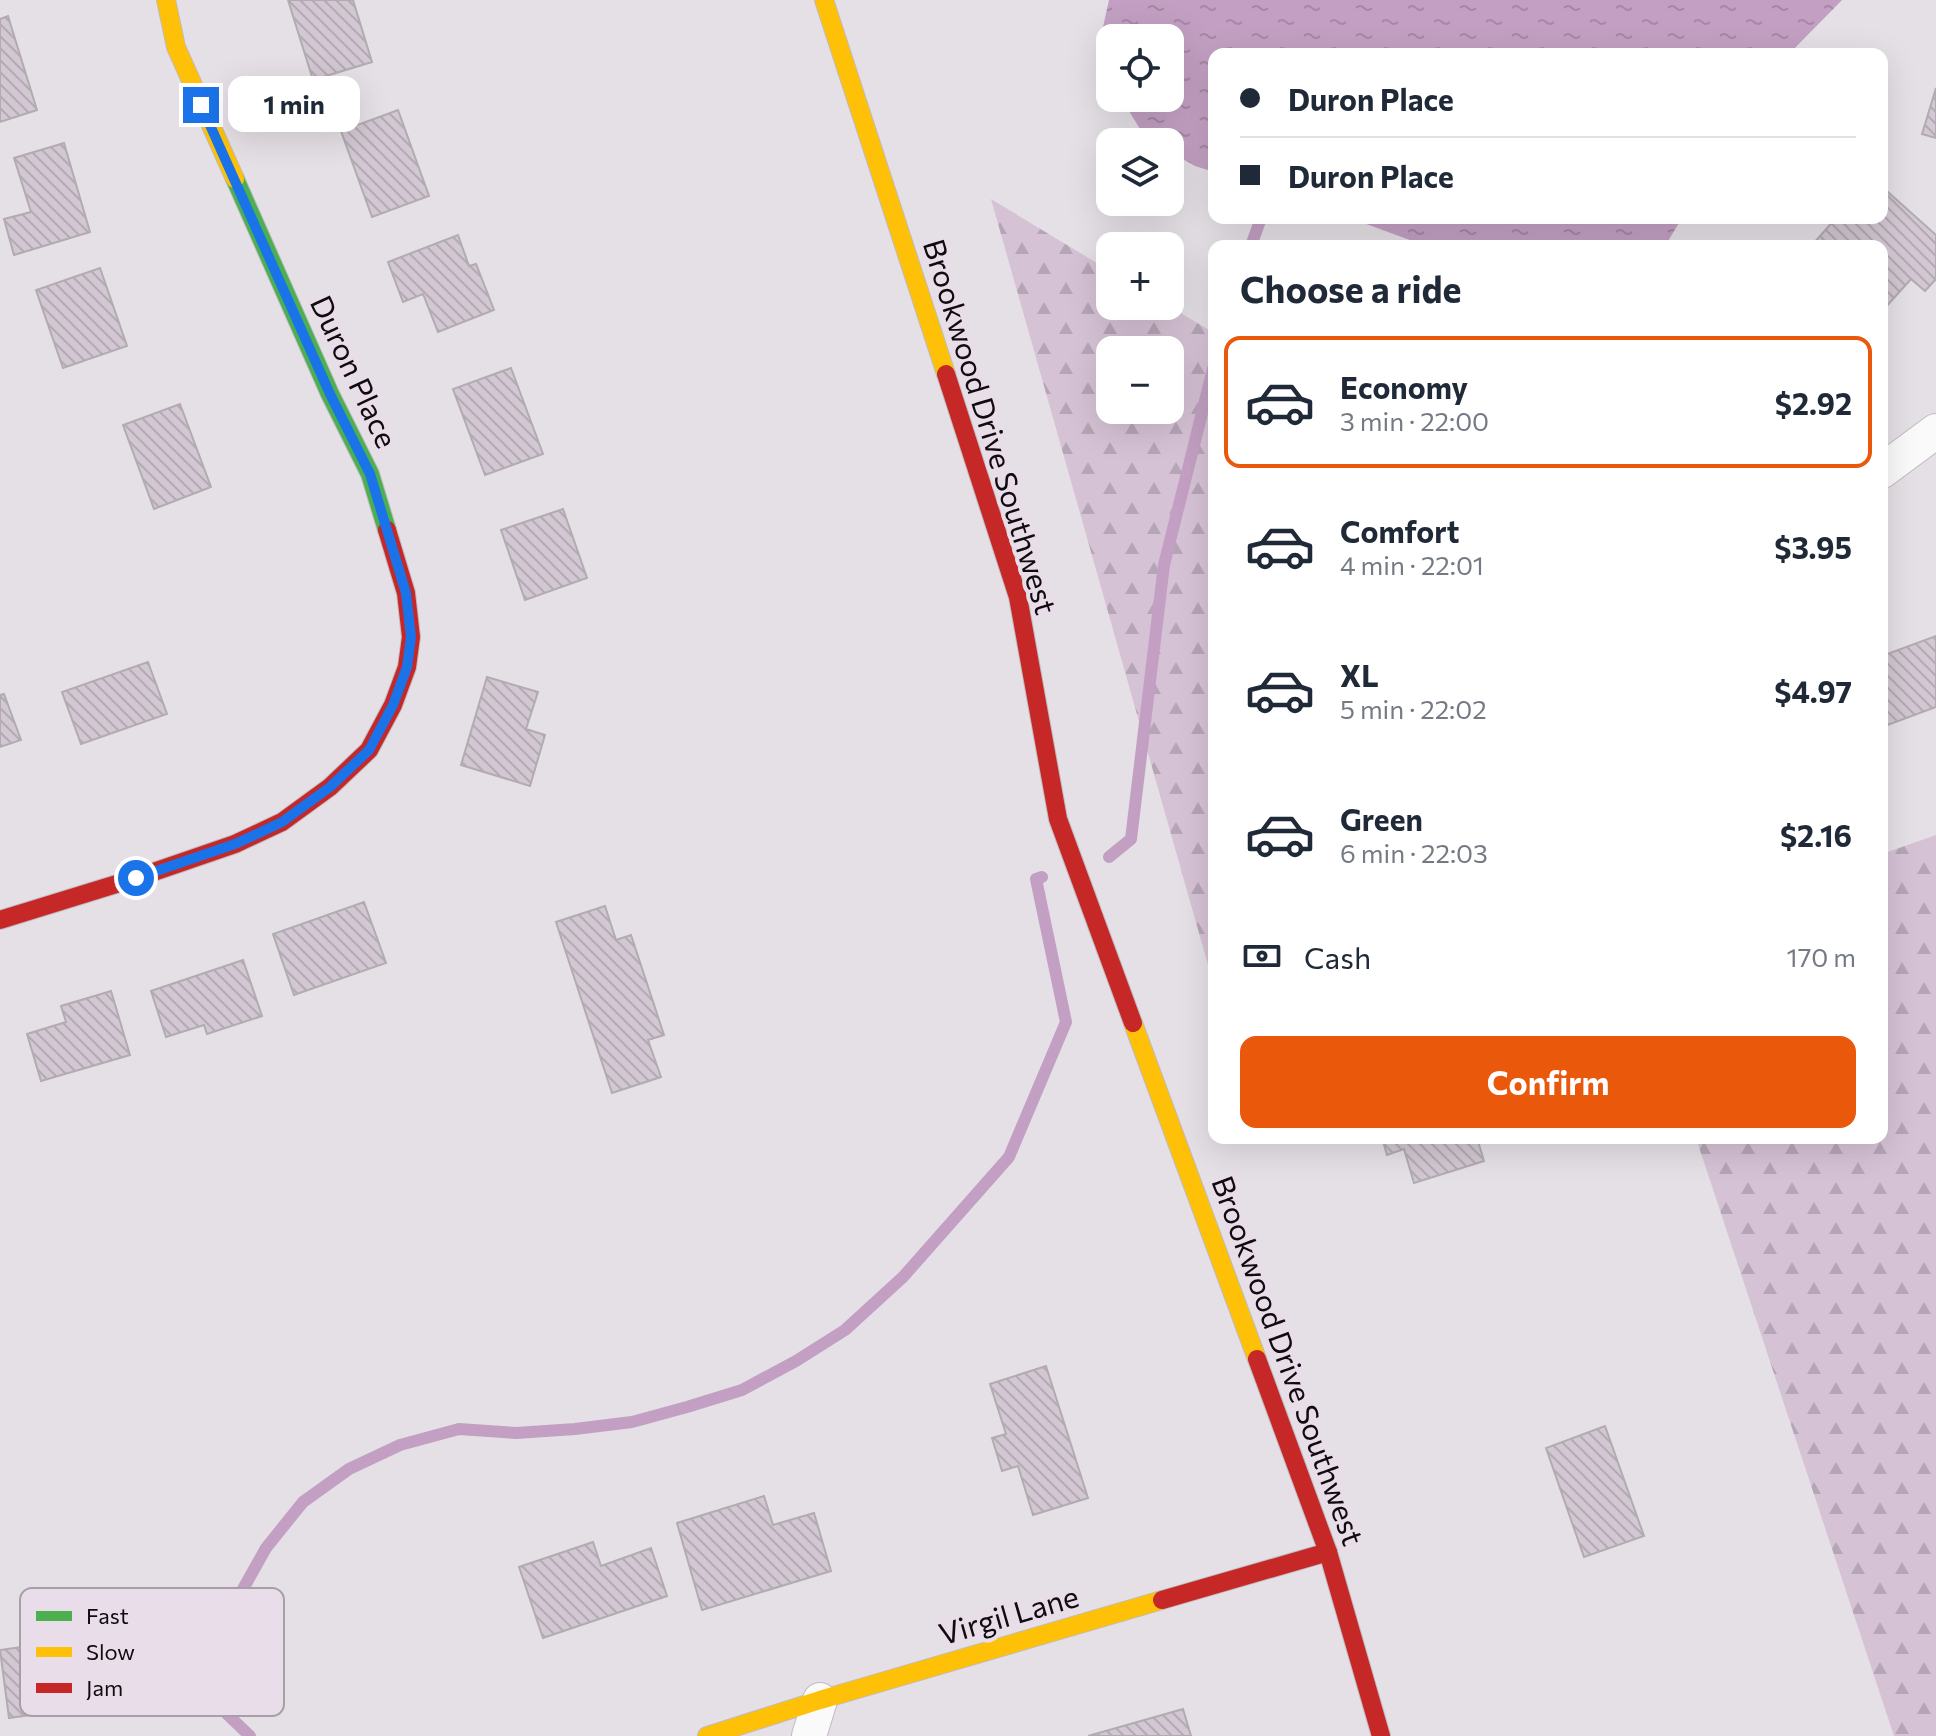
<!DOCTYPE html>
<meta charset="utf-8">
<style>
:root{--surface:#fff;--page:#f2f2f3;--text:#1f2937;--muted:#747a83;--line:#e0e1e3;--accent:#ea580c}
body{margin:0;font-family:Commissioner,sans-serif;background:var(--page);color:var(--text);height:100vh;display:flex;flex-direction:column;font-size:30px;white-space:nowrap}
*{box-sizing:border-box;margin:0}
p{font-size:26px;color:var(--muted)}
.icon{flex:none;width:44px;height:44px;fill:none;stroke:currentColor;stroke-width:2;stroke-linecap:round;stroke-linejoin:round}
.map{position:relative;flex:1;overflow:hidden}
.panel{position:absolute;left:1208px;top:240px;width:680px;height:904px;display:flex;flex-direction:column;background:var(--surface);border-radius:16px;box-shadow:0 8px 32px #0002}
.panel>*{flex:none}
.hud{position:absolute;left:1208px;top:48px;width:680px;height:176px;border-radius:16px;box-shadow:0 8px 32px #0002;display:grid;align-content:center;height:176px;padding:0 32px;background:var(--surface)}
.controls{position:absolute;left:1096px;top:24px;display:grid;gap:16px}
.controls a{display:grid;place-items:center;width:88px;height:88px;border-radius:16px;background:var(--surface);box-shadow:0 8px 32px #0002;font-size:40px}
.end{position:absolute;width:36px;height:36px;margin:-18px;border:10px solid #1a73e8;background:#fff;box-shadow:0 0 0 4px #fff}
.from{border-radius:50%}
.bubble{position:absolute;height:56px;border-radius:16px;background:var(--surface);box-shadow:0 8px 32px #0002;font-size:26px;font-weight:700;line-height:56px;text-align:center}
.hud b{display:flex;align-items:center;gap:28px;height:76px;font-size:30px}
.hud b+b{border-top:2px solid var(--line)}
.hud i{width:20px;height:20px;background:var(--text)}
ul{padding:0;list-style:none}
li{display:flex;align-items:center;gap:24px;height:132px;margin:0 16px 12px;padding:0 16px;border:4px solid transparent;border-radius:16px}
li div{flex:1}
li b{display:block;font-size:30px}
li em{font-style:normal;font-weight:700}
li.current{border-color:var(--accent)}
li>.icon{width:72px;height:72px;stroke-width:1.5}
h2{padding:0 32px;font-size:36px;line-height:96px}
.pay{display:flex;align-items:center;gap:20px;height:88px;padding:0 32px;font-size:30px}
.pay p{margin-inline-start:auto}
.cta{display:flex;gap:16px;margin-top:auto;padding:16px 32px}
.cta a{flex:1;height:92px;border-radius:16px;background:var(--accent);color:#fff;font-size:32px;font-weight:700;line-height:92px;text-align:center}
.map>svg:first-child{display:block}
</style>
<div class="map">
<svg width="1936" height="1736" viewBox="0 0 1936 1736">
<defs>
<pattern id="forest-firs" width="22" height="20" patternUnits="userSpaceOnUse" patternTransform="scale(2)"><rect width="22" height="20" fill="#d6c2d5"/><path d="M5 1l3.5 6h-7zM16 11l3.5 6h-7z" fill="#b6a5b6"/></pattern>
<pattern id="water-ripples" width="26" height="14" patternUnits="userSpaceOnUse" patternTransform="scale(2)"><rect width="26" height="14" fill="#c3a0c3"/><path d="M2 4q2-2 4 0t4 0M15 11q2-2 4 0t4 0" fill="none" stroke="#a688a6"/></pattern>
<pattern id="building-back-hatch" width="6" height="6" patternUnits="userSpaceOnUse" patternTransform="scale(2)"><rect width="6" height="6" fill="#d2c7d2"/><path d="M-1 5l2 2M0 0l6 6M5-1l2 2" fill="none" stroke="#b3aab3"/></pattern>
</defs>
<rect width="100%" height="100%" fill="#e5e0e5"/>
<g fill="url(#forest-firs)" fill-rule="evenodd">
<path d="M991,199L1110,271V306H1169L1214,333V986ZM1110,350H1170V410H1110Z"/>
<path d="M1936,835V1736H1894L1696,1138H1882V854Z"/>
</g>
<g fill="url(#water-ripples)">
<path d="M1109,0H1842L1789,54H1214V172L1195,166L1170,152V142H1153L1145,137L1121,98H1170V38H1110V73L1101,36Z"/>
<path d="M1350,218H1682L1665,246H1426Z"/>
</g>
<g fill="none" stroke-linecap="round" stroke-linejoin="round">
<g stroke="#c3a0c3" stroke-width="12">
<path d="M1251,246L1261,218"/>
<path d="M1109,857L1131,839L1164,565L1214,365"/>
<path d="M250,1736L227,1714L223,1655L238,1598L266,1548L303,1502L349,1469L400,1445L459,1429L516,1433L575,1429L632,1422L687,1407L742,1390L796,1361L845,1330L903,1277L1009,1157L1066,1022L1036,879L1042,877"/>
</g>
</g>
<g fill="url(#building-back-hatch)" stroke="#b0acb0" stroke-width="2">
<path d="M288,0H353L372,62L313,80Z"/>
<path d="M8,16L37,110L0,122V19Z"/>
<path d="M1936,88V138L1922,134Z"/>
<path d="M398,110L429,196L372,217L341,131Z"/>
<path d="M64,143L90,232L14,255L4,219L31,212L14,158Z"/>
<path d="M1888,192L1936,235V279L1925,291L1911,279L1884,309L1882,307V246L1812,245L1836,218H1859L1862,221L1864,218H1882V198Z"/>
<path d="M458,235L469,266L476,264L494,310L438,332L423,294L403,302L388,262Z"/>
<path d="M100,268L127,346L63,368L36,290Z"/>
<path d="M511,368L543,454L485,475L453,389Z"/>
<path d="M180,404L211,487L154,509L123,425Z"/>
<path d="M563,509L587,578L525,600L501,530Z"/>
<path d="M1936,636V707L1882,727V656Z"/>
<path d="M148,662L167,714L81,744L62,692Z"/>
<path d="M487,677L538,692L526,729L545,735L530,786L461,765Z"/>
<path d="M4,694L21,740L0,747V695Z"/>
<path d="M364,902L386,963L294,995L273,934Z"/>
<path d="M605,906L616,940L631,935L664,1035L648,1040L661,1077L612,1093L556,922Z"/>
<path d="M243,960L262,1016L207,1034L204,1025L166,1037L151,991Z"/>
<path d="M111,991L130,1055L41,1081L27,1034L66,1022L61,1006Z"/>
<path d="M1382,1138H1477L1484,1161L1414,1183L1404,1149L1387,1155Z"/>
<path d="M1046,1366L1088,1498L1033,1515L1018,1466L1002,1471L992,1438L1006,1434L990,1384Z"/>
<path d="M1605,1426L1644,1536L1584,1557L1546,1448Z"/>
<path d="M764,1496L773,1525L814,1513L831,1571L702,1610L677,1523Z"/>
<path d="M593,1542L601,1566L651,1548L667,1596L543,1638L519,1567Z"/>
<path d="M149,1618L161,1705L104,1713L101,1695L51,1702L52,1712L9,1718L0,1650L73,1640L71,1626L109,1620V1623Z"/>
<path d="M1183,1709L1191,1736H1088Z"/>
</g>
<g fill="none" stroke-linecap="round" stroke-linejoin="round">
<defs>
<g id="street">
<path d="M1882,471L1936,431"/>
<path d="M809,1736L820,1700"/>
</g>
<path id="fast" d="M235,179L330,394L370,474L387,530"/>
<g id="slow">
<path d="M166,0L176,47L235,179"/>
<path d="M824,0L946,374"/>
<path d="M1133,1023L1257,1359"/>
<path d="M707,1736L820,1700L1162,1600"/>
</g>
<g id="jam">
<path d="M946,374L1018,597L1058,819L1133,1023"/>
<path d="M0,920L136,878L235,844L282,822L330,787L369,750L393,705L407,667L411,637L406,593L387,530"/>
<path d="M1257,1359L1328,1552L1381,1736"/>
<path d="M1162,1600L1328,1552"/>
</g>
</defs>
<use href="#street" stroke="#c0bbc0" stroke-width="36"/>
<use href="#fast" stroke="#c0bbc0" stroke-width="20"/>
<use href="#slow" stroke="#c0bbc0" stroke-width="20"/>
<use href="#jam" stroke="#c0bbc0" stroke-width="20"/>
<use href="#street" stroke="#fbfafb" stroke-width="34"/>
<use href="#fast" stroke="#4caf50" stroke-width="18"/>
<use href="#slow" stroke="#ffc107" stroke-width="18"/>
<use href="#jam" stroke="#c62828" stroke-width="18"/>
</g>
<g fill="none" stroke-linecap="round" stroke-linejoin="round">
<path stroke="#1a73e8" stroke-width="10" d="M136,878L235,844L259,833L282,822L330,787L369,750L393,705L407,667L411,637L406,593L370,474L330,394L201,105"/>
</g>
<g text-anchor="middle" stroke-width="8" stroke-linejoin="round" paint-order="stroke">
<g font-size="30" fill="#0f0b0f" stroke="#e8dde8">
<text transform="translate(353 372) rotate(65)" y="10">Duron Place</text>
<text transform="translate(989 427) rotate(73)" y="10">Brookwood Drive Southwest</text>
<text transform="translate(1287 1361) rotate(70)" y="10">Brookwood Drive Southwest</text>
<text transform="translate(1009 1616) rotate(-16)" y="10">Virgil Lane</text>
</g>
</g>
<rect x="20" y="1588" width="264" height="128" rx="12" fill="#e8dde8" stroke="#a79ea7" stroke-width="2"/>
<rect x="36" y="1611" width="36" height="10" fill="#4caf50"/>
<rect x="36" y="1647" width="36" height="10" fill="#ffc107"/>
<rect x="36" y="1683" width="36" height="10" fill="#c62828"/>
<g font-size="22" fill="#0f0b0f">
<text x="86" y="1624">Fast</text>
<text x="86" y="1660">Slow</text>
<text x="86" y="1696">Jam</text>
</g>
</svg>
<div class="controls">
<a><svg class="icon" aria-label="locate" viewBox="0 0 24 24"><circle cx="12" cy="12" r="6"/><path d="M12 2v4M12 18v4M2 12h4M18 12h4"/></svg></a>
<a><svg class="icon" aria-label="layers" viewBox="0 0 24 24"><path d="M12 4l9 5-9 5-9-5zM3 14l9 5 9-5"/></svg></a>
<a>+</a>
<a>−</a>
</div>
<i class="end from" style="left:136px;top:878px"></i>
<i class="end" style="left:201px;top:105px"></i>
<div class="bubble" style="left:228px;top:76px;width:132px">1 min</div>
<div class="hud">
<b><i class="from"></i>Duron Place</b>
<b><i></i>Duron Place</b>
</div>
<section class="panel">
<h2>Choose a ride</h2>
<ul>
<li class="current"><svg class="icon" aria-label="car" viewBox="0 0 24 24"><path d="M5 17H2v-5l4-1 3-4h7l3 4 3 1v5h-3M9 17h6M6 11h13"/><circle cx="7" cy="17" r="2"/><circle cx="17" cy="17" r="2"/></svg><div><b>Economy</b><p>3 min · 22:00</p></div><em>$2.92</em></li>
<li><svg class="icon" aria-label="car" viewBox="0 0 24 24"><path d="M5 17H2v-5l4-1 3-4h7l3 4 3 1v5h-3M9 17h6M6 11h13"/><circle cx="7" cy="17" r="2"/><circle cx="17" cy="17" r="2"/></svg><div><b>Comfort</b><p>4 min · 22:01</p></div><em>$3.95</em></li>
<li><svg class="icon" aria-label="car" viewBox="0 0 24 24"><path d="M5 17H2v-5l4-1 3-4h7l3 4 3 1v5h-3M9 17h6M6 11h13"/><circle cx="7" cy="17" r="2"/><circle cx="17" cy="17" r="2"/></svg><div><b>XL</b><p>5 min · 22:02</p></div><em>$4.97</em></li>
<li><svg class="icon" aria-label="car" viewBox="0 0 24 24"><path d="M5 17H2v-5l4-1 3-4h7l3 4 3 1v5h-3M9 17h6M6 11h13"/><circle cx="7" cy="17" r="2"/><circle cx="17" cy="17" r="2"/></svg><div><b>Green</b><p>6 min · 22:03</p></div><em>$2.16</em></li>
</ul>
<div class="pay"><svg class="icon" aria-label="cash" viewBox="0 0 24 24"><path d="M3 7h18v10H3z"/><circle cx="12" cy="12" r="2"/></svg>Cash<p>170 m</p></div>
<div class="cta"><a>Confirm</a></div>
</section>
</div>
